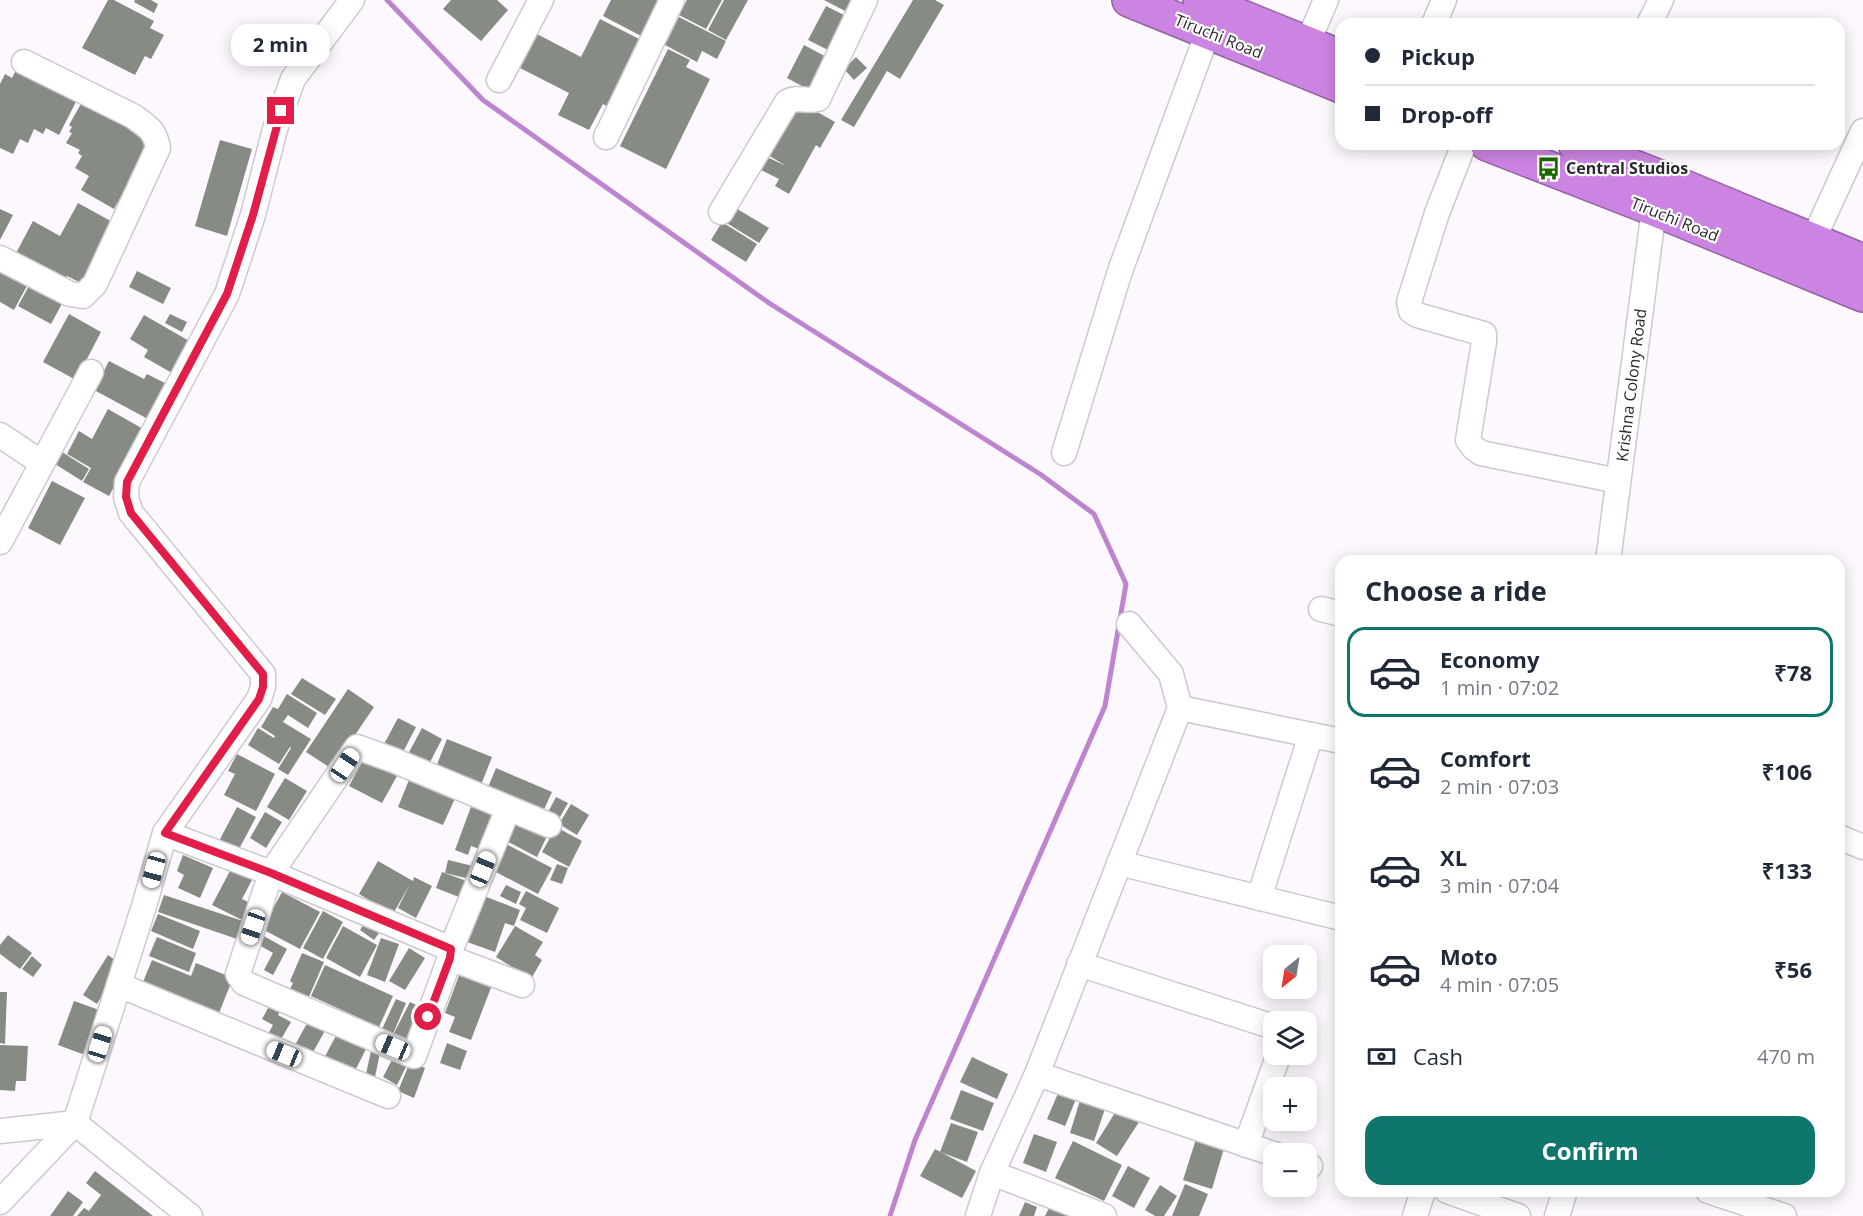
<!DOCTYPE html>
<meta charset="utf-8">
<style>
:root{--surface:#fff;--page:#f6f6f7;--text:#1f2937;--muted:#747a83;--line:#e0e1e3;--accent:#0f766e}
body{margin:0;font-family:"Open Sans",sans-serif;background:var(--page);color:var(--text);height:100vh;display:flex;flex-direction:column;font-size:22px;white-space:nowrap}
*{box-sizing:border-box;margin:0}
p{font-size:20px;color:var(--muted)}
.icon{flex:none;width:33px;height:33px;fill:none;stroke:currentColor;stroke-width:2;stroke-linecap:round;stroke-linejoin:round}
.map{position:relative;flex:1;overflow:hidden}
.drawer{position:absolute;left:1335px;top:555px;width:510px;height:642px;display:flex;flex-direction:column;background:var(--surface);border-radius:18px;box-shadow:0 3px 15px #0003}
.drawer>*{flex:none}
.top-card{position:absolute;left:1335px;top:18px;width:510px;height:132px;border-radius:18px;box-shadow:0 3px 15px #0003;display:grid;align-content:center;height:132px;padding:0 30px;background:var(--surface)}
.needle{width:39px;rotate:210deg}
.controls{position:absolute;left:1263px;top:945px;display:grid;gap:12px}
.controls a{display:grid;place-items:center;width:54px;height:54px;border-radius:12px;background:var(--surface);box-shadow:0 3px 15px #0003;font-size:30px}
.end{position:absolute;width:27px;height:27px;margin:-14px;border:8px solid #e11d48;background:#fff;box-shadow:0 0 0 3px #fff}
.from{border-radius:50%}
.bubble{position:absolute;height:42px;border-radius:18px;background:var(--surface);box-shadow:0 3px 15px #0003;font-size:20px;font-weight:700;line-height:42px;text-align:center}
.car{position:absolute;width:18px;height:36px;margin:-18px -9px;border-radius:8px;box-shadow:0 0 4px 2px #0007;background:linear-gradient(#fff 24%,#345 0 40%,#fff 0 76%,#345 0 86%,#fff 0)}
.top-card b{display:flex;align-items:center;gap:21px;height:57px;font-size:22px}
.top-card b+b{border-top:2px solid var(--line)}
.top-card i{width:15px;height:15px;background:var(--text)}
ul{padding:0;list-style:none}
li{display:flex;align-items:center;gap:18px;height:90px;margin:0 12px 9px;padding:0 18px;border:3px solid transparent;border-radius:18px}
li div{flex:1}
li b{display:block;font-size:22px}
li em{font-style:normal;font-weight:700}
li.active{border-color:var(--accent)}
li>.icon{width:54px;height:54px;stroke-width:1.5}
h2{padding:0 30px;font-size:27px;line-height:72px}
.pay{display:flex;align-items:center;gap:15px;height:66px;padding:0 30px;font-size:22px}
.pay p{margin-inline-start:auto}
.button{display:flex;gap:12px;margin-top:auto;padding:12px 30px}
.button a{flex:1;height:69px;border-radius:18px;background:var(--accent);color:#fff;font-size:24px;font-weight:700;line-height:69px;text-align:center}
.map>svg:first-child{display:block}
</style>
<div class="map">
<svg width="1863" height="1216" viewBox="0 0 1863 1216">
<rect width="100%" height="100%" fill="#fdf8fe"/>
<g fill="none" stroke-linecap="round" stroke-linejoin="round">
<path stroke="#bd84cf" stroke-width="5" d="M387,0L483,100L769,303L1040,474L1094,514L1126,584L1105,706L915,1140L890,1216"/>
</g>
<g fill="#868c84">
<path d="M108,0H114L154,21L150,28L164,35L151,59L145,56L135,75L82,48Z"/>
<path d="M135,0H151L158,4L154,13L134,2Z"/>
<path d="M451,0H497L508,10L481,41L443,9Z"/>
<path d="M611,0H665L645,38L603,16Z"/>
<path d="M687,0H722L706,29L679,15Z"/>
<path d="M724,0H748L726,40L708,30Z"/>
<path d="M824,0H853L847,12Z"/>
<path d="M913,0H935L944,5L900,79L887,71L854,127L841,120Z"/>
<path d="M826,6L850,18L832,52L808,40Z"/>
<path d="M679,17L726,41L717,59L702,51L697,62L665,45Z"/>
<path d="M600,19L645,42L611,109L603,104L589,130L558,115L569,93L520,68L537,34L581,57Z"/>
<path d="M804,45L832,60L815,93L787,78Z"/>
<path d="M668,49L690,60L686,67L710,79L666,169L620,146Z"/>
<path d="M856,57L867,68L854,80L844,69Z"/>
<path d="M17,68L78,98L59,135L46,128L43,134L34,129L28,143L20,139L13,154L0,148V84L5,74L12,78Z"/>
<path d="M798,101L835,122L820,148L816,145L789,194L775,186L779,179L761,170L767,157L786,166L768,155Z"/>
<path d="M82,102L152,141L114,209L81,190L89,176L75,168L82,156L78,153L80,150L66,143L72,133L69,132L72,127L69,125Z"/>
<path d="M220,140L252,149L227,236L195,226Z"/>
<path d="M78,203L116,224L83,284L67,276L62,284L14,257L33,221L60,236Z"/>
<path d="M734,207L769,228L759,243L725,222Z"/>
<path d="M0,209L13,215L0,240Z"/>
<path d="M722,222L757,244L746,262L711,240Z"/>
<path d="M3,268L29,282L14,310L0,302V273Z"/>
<path d="M137,271L171,288L163,304L129,287Z"/>
<path d="M31,282L64,300L51,324L18,306Z"/>
<path d="M69,314L101,332L76,380L43,362Z"/>
<path d="M170,314L187,322L182,332L165,323Z"/>
<path d="M144,315L191,342L172,373L144,357L148,350L130,339Z"/>
<path d="M109,361L144,379L147,374L167,384L148,419L94,390Z"/>
<path d="M108,409L145,430L109,496L83,482L91,468L67,454L79,431L92,439Z"/>
<path d="M62,452L89,469L82,481L55,464Z"/>
<path d="M52,481L85,498L60,545L28,528Z"/>
<path d="M302,678L336,699L325,715L291,694Z"/>
<path d="M348,689L374,707L332,769L306,752Z"/>
<path d="M287,694L317,713L308,728L288,715L283,722L311,739L288,775L278,769L291,748L290,747L279,764L248,745L258,728L274,738L275,736L261,727L273,707L278,709Z"/>
<path d="M398,718L416,727L402,754L384,744Z"/>
<path d="M422,728L442,739L429,764L408,754Z"/>
<path d="M447,739L492,757L481,785L436,767Z"/>
<path d="M237,754L275,774L256,811L224,795L235,774L228,771Z"/>
<path d="M364,758L397,776L382,803L349,786Z"/>
<path d="M496,768L552,792L541,816L486,792Z"/>
<path d="M411,775L457,794L443,825L398,807Z"/>
<path d="M285,778L307,791L289,820L267,807Z"/>
<path d="M556,797L568,803L556,824L545,818Z"/>
<path d="M472,804L498,814L485,851L471,846L468,855L455,850Z"/>
<path d="M571,804L589,815L577,835L559,824Z"/>
<path d="M237,807L256,817L238,851L219,841Z"/>
<path d="M265,812L282,822L266,848L250,838Z"/>
<path d="M515,815L549,832L537,857L503,839Z"/>
<path d="M556,827L582,841L569,867L542,852Z"/>
<path d="M506,844L552,868L538,894L492,870Z"/>
<path d="M183,855L213,868L200,898L178,888L184,875L177,871Z"/>
<path d="M448,860L473,866L470,879L445,873Z"/>
<path d="M378,861L413,881L414,877L432,886L416,918L398,908L410,884L393,914L359,894Z"/>
<path d="M557,864L568,868L562,884L550,880Z"/>
<path d="M231,869L252,880L242,899L250,903L242,920L212,905Z"/>
<path d="M442,872L475,884L469,901L436,888Z"/>
<path d="M506,885L521,892L516,904L500,896Z"/>
<path d="M526,891L559,908L547,933L520,920L526,908L519,904Z"/>
<path d="M282,892L320,912L300,949L262,929Z"/>
<path d="M164,895L243,921L237,939L158,912Z"/>
<path d="M484,896L520,910L514,926L505,923L495,952L467,942Z"/>
<path d="M323,911L343,922L323,959L303,948Z"/>
<path d="M158,914L200,931L193,949L151,931Z"/>
<path d="M364,924L379,933L374,940L360,930Z"/>
<path d="M343,926L377,945L360,977L326,958Z"/>
<path d="M515,926L543,942L535,955L542,960L531,979L496,957Z"/>
<path d="M8,935L32,953L20,969L0,954V945Z"/>
<path d="M262,935L287,949L273,975L264,970L273,953L257,944Z"/>
<path d="M157,937L196,953L189,972L149,956Z"/>
<path d="M381,938L399,944L385,982L367,975Z"/>
<path d="M409,948L425,958L405,990L389,981Z"/>
<path d="M302,953L324,962L308,999L289,991L293,983L290,981Z"/>
<path d="M108,955L121,964L97,1004L83,995Z"/>
<path d="M32,956L42,965L33,977L22,969Z"/>
<path d="M152,960L191,976L196,963L233,978L219,1013L143,982Z"/>
<path d="M325,965L393,996L379,1027L311,996Z"/>
<path d="M460,973L492,985L471,1040L449,1032L455,1017L445,1013Z"/>
<path d="M0,992H7L5,1044L0,1043Z"/>
<path d="M273,999L284,1005L278,1015L291,1022L280,1041L268,1034L273,1025L262,1019Z"/>
<path d="M396,999L406,1003L393,1034L382,1029Z"/>
<path d="M74,1001L102,1011L85,1055L58,1045Z"/>
<path d="M410,1002L428,1011L411,1044L393,1035Z"/>
<path d="M310,1018L327,1027L312,1054L295,1045Z"/>
<path d="M338,1032L367,1047L353,1075L323,1060Z"/>
<path d="M447,1043L467,1051L460,1070L440,1063Z"/>
<path d="M0,1045L28,1046L26,1081H16L15,1091L0,1090Z"/>
<path d="M371,1051L380,1053L375,1077L366,1074Z"/>
<path d="M394,1056L408,1063L397,1085L383,1077Z"/>
<path d="M972,1057L1008,1074L997,1099L960,1082Z"/>
<path d="M410,1062L425,1068L414,1098L398,1091Z"/>
<path d="M961,1090L994,1103L983,1131L950,1119Z"/>
<path d="M1059,1091L1076,1099L1065,1126L1047,1119Z"/>
<path d="M1081,1097L1106,1106L1094,1141L1070,1133Z"/>
<path d="M1118,1108L1139,1122L1117,1156L1096,1143Z"/>
<path d="M951,1123L978,1132L967,1162L940,1152Z"/>
<path d="M1034,1134L1057,1142L1046,1172L1023,1163Z"/>
<path d="M1197,1136L1225,1145L1212,1189L1183,1180Z"/>
<path d="M1073,1141L1122,1165L1104,1201L1055,1178Z"/>
<path d="M935,1149L976,1171L962,1198L920,1176Z"/>
<path d="M1128,1166L1150,1178L1134,1208L1112,1196Z"/>
<path d="M95,1171L153,1216H77L84,1208L89,1211L101,1195L86,1183Z"/>
<path d="M1185,1184L1208,1194L1199,1216H1172Z"/>
<path d="M1160,1185L1177,1196L1164,1216H1155L1145,1210Z"/>
<path d="M68,1191L83,1202L73,1216H50Z"/>
<path d="M1025,1202L1037,1207L1034,1216H1019Z"/>
<path d="M1050,1206L1068,1216H1045Z"/>
</g>
<g fill="none" stroke-linecap="round" stroke-linejoin="round">
<defs>
<g id="minor">
<path d="M1434,24L1444,0"/>
<path d="M1649,24L1661,0"/>
<path d="M1307,44L1326,0"/>
<path d="M499,80L541,0"/>
<path d="M606,137L672,0"/>
<path d="M1464,144L1437,213L1409,302L1411,311L1417,315L1484,334V342L1468,440L1474,448L1481,453L1618,481"/>
<path d="M721,212L787,102C797,96 807,102 818,99L865,0"/>
<path d="M1813,240L1863,131"/>
<path d="M0,258L70,294L83,296L95,284L158,148C155,130 148,127 133,116L24,62"/>
<path d="M0,435L42,463"/>
<path d="M1064,453L1120,271L1208,32"/>
<path d="M0,542L91,372"/>
<path d="M1608,561L1654,209L1659,195"/>
<path d="M1321,609L1341,614"/>
<path d="M1129,624L1171,674L1180,708"/>
<path d="M165,833L271,873L451,949L450,958L522,985"/>
<path d="M1839,837L1863,847"/>
<path d="M1119,863L1341,918"/>
<path d="M1259,898L1311,735"/>
<path d="M451,949L508,809"/>
<path d="M450,958L414,1056L244,983L238,974L271,873L357,747L393,760L549,825"/>
<path d="M1079,964L1274,1027"/>
<path d="M119,985L388,1096"/>
<path d="M1037,1074L1274,1154"/>
<path d="M0,1131L75,1123L190,1216"/>
<path d="M1246,1145L1279,1054"/>
<path d="M1306,1165L1310,1166"/>
<path d="M992,1173L1104,1216"/>
<path d="M1447,1191L1518,1216"/>
<path d="M1708,1191L1784,1216"/>
<path d="M0,1202L75,1123L144,906L165,833L259,699L263,687V674L131,513L126,497L127,482L227,294L253,215L275,129L293,79L352,0"/>
<path d="M978,1216L992,1173L1037,1074L1180,708L1341,741"/>
<path d="M1415,1216L1423,1191"/>
<path d="M1557,1216L1565,1191"/>
</g>
<g id="highway">
<path d="M1129,0L1341,86"/>
<path d="M1200,0L1341,57"/>
<path d="M1487,144L1654,209L1863,295"/>
<path d="M1575,144L1665,179L1863,261"/>
</g>
</defs>
<use href="#minor" stroke="#cec8d0" stroke-width="27"/>
<use href="#highway" stroke="#9464a2" stroke-width="36"/>
<use href="#minor" stroke="#fff" stroke-width="24"/>
<use href="#highway" stroke="#cc84e2" stroke-width="33"/>
</g>
<g fill="none" stroke-linecap="round" stroke-linejoin="round">
<path stroke="#e11d48" stroke-width="8" d="M281,111L253,215L227,294L127,482L126,497L131,513L263,674V687L259,699L165,833L271,873L451,949L450,958L428,1017"/>
</g>
<defs>
<symbol id="bus-bare" viewBox="-9 -9 18 18"><path d="M-5-6H5V4H4V6H2V4H-2V6H-4V4H-5ZM-3.5-4V0h7V-4ZM-3.5 1.2v1.5H-2V1.2ZM2 1.2v1.5H3.5V1.2Z" fill="#1d6701" stroke="#fff" stroke-width="2.5" paint-order="stroke"/></symbol>
</defs>
<g fill-rule="evenodd">
<use href="#bus-bare" x="1532" y="152" width="33" height="33"/>
</g>
<g text-anchor="middle" stroke-width="4.5" stroke-linejoin="round" paint-order="stroke">
<g font-size="16" fill="#2c292c" stroke="#fff">
<text transform="translate(1219 36) rotate(22)" y="6">Tiruchi Road</text>
<text transform="translate(1675 219) rotate(22)" y="6">Tiruchi Road</text>
<text transform="translate(1631 385) rotate(-83)" y="6">Krishna Colony Road</text>
</g>
<g font-size="16" font-weight="bold" fill="#2c292c" stroke="#fff" text-anchor="start">
<text x="1566" y="174">Central Studios</text>
</g>
</g>
</svg>
<div class="controls">
<a><svg class="needle" viewBox="-14 -14 28 28"><path d="M0-13l5 13h-10z" fill="#e53935"/><path d="M0 13l5-13h-10z" fill="#747a83"/></svg></a>
<a><svg class="icon" aria-label="layers" viewBox="0 0 24 24"><path d="M12 4l9 5-9 5-9-5zM3 14l9 5 9-5"/></svg></a>
<a>+</a>
<a>−</a>
</div>
<i class="end from" style="left:428px;top:1017px"></i>
<i class="end" style="left:281px;top:111px"></i>
<div class="bubble" style="left:231px;top:24px;width:99px">2 min</div>
<i class="car" style="left:345px;top:765px;rotate:34deg"></i>
<i class="car" style="left:483px;top:869px;rotate:22deg"></i>
<i class="car" style="left:154px;top:870px;rotate:195deg"></i>
<i class="car" style="left:253px;top:927px;rotate:199deg"></i>
<i class="car" style="left:100px;top:1044px;rotate:17deg"></i>
<i class="car" style="left:393px;top:1047px;rotate:293deg"></i>
<i class="car" style="left:284px;top:1054px;rotate:292deg"></i>
<div class="top-card">
<b><i class="from"></i>Pickup</b>
<b><i></i>Drop-off</b>
</div>
<section class="drawer">
<h2>Choose a ride</h2>
<ul>
<li class="active"><svg class="icon" aria-label="car" viewBox="0 0 24 24"><path d="M5 17H2v-5l4-1 3-4h7l3 4 3 1v5h-3M9 17h6M6 11h13"/><circle cx="7" cy="17" r="2"/><circle cx="17" cy="17" r="2"/></svg><div><b>Economy</b><p>1 min · 07:02</p></div><em>₹78</em></li>
<li><svg class="icon" aria-label="car" viewBox="0 0 24 24"><path d="M5 17H2v-5l4-1 3-4h7l3 4 3 1v5h-3M9 17h6M6 11h13"/><circle cx="7" cy="17" r="2"/><circle cx="17" cy="17" r="2"/></svg><div><b>Comfort</b><p>2 min · 07:03</p></div><em>₹106</em></li>
<li><svg class="icon" aria-label="car" viewBox="0 0 24 24"><path d="M5 17H2v-5l4-1 3-4h7l3 4 3 1v5h-3M9 17h6M6 11h13"/><circle cx="7" cy="17" r="2"/><circle cx="17" cy="17" r="2"/></svg><div><b>XL</b><p>3 min · 07:04</p></div><em>₹133</em></li>
<li><svg class="icon" aria-label="car" viewBox="0 0 24 24"><path d="M5 17H2v-5l4-1 3-4h7l3 4 3 1v5h-3M9 17h6M6 11h13"/><circle cx="7" cy="17" r="2"/><circle cx="17" cy="17" r="2"/></svg><div><b>Moto</b><p>4 min · 07:05</p></div><em>₹56</em></li>
</ul>
<div class="pay"><svg class="icon" aria-label="cash" viewBox="0 0 24 24"><path d="M3 7h18v10H3z"/><circle cx="12" cy="12" r="2"/></svg>Cash<p>470 m</p></div>
<div class="button"><a>Confirm</a></div>
</section>
</div>
